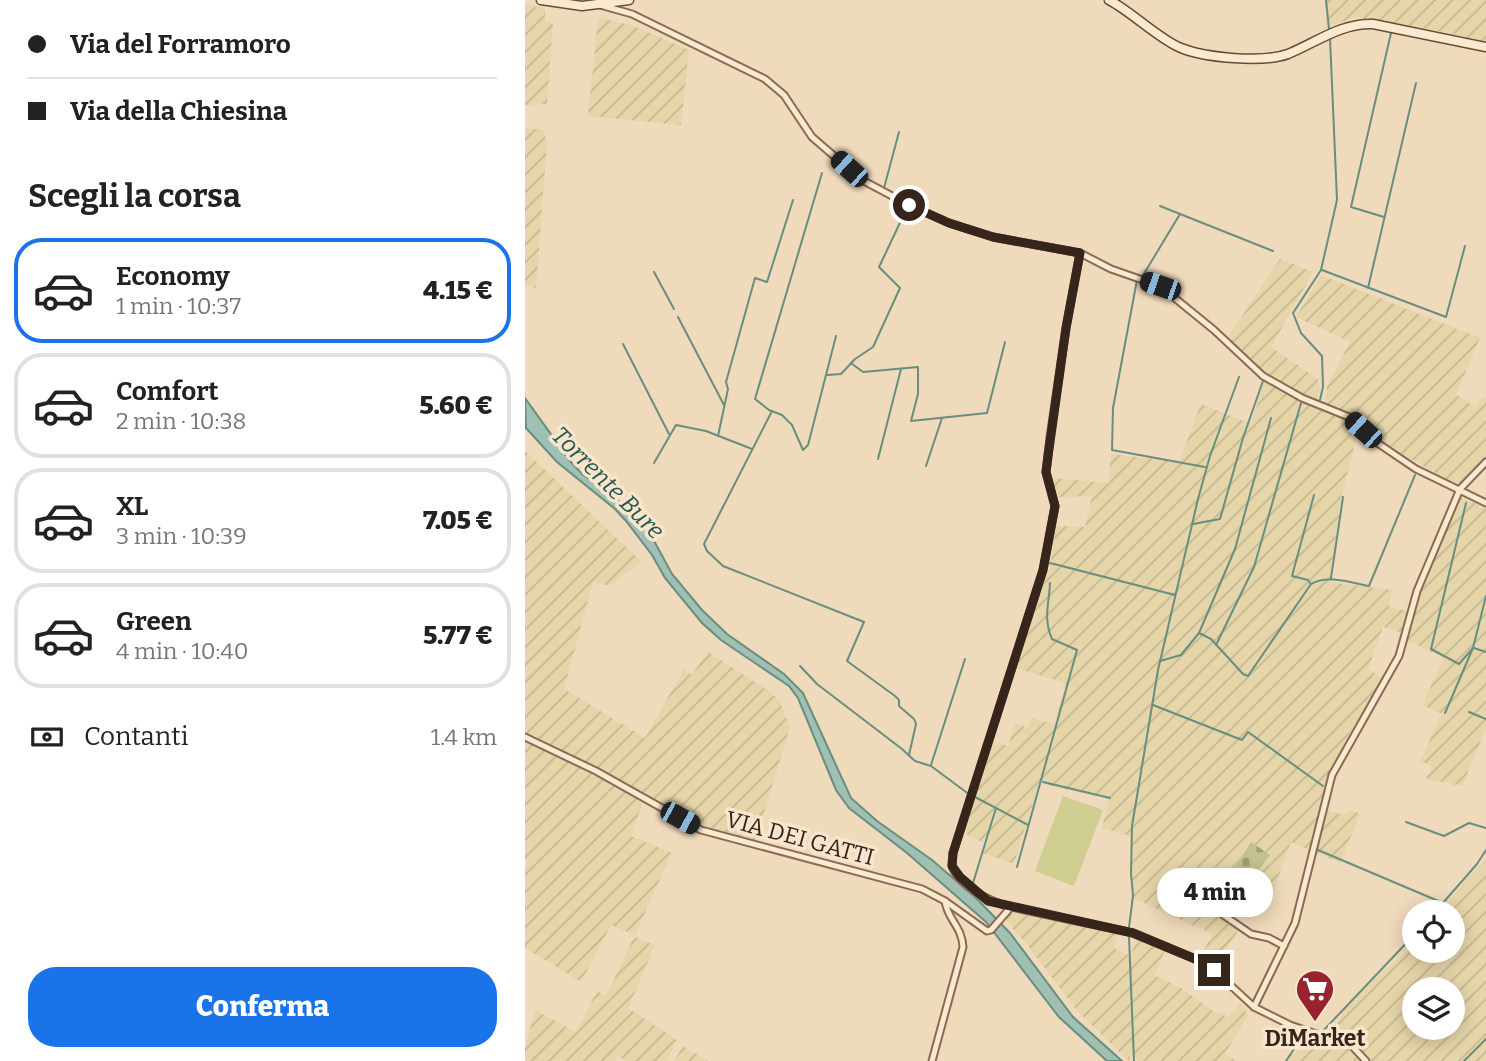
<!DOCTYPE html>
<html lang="it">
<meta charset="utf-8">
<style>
:root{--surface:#fff;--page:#f2f2f2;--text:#222;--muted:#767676;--line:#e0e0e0;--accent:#1a73e8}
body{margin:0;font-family:Bitter,serif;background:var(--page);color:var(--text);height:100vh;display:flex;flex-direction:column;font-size:26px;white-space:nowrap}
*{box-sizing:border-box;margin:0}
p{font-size:23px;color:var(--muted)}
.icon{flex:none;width:38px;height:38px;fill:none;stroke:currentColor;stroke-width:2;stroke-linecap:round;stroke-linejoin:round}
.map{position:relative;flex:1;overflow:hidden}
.sheet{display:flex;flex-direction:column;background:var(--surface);width:525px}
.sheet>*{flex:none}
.guide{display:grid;align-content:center;height:154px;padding:0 28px;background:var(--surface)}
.buttons{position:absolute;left:877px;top:900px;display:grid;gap:14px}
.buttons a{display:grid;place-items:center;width:63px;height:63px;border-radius:50%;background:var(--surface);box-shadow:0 4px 18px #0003;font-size:35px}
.end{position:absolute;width:32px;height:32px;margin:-16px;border:9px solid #36251b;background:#fff;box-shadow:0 0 0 4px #fff}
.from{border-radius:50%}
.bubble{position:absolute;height:49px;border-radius:24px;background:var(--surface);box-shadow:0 4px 18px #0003;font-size:23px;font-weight:800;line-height:49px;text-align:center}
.car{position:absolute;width:21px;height:42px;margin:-21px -10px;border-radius:9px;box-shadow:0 0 5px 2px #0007;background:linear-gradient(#222 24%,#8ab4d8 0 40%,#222 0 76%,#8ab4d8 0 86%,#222 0)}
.guide b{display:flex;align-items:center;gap:24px;height:66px;font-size:26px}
.guide b+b{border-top:2px solid var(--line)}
.guide i{width:18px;height:18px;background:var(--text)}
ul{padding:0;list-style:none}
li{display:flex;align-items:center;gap:21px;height:105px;margin:0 14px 10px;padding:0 14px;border:4px solid var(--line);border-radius:28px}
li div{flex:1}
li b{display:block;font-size:26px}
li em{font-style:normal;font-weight:800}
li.on{border-color:var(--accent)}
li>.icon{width:63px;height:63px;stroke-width:1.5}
h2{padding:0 28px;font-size:32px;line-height:84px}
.pay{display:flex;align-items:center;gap:18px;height:77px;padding:0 28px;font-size:26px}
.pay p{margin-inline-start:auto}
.cta{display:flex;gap:14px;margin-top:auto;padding:14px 28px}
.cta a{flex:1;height:80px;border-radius:28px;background:var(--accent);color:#fff;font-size:28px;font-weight:800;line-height:80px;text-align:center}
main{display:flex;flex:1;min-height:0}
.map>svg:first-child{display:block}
</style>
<main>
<section class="sheet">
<div class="guide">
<b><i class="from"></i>Via del Forramoro</b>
<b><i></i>Via della Chiesina</b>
</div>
<h2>Scegli la corsa</h2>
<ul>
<li class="on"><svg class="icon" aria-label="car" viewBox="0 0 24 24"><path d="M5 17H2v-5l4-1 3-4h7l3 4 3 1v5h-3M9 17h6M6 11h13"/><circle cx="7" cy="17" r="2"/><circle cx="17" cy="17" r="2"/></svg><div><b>Economy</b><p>1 min · 10:37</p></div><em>4.15 €</em></li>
<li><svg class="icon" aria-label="car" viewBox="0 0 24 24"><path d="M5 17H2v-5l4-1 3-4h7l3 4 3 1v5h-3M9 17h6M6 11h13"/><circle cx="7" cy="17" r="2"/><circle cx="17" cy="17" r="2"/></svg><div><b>Comfort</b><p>2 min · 10:38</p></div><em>5.60 €</em></li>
<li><svg class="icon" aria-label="car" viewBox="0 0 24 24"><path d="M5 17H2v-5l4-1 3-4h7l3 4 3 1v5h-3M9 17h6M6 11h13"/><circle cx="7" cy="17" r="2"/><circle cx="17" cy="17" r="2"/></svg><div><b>XL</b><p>3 min · 10:39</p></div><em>7.05 €</em></li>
<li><svg class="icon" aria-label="car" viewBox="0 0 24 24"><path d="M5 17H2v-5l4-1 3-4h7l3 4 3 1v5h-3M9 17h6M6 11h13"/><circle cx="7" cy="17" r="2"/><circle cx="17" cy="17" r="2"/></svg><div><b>Green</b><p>4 min · 10:40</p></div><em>5.77 €</em></li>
</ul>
<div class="pay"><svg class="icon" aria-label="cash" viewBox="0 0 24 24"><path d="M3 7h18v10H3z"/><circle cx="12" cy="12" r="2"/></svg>Contanti<p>1.4 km</p></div>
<div class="cta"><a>Conferma</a></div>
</section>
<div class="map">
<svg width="961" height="1061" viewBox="0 0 961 1061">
<defs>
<pattern id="farmland-furrows" width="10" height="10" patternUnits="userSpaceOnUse" patternTransform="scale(1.75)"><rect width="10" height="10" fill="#e5d5a9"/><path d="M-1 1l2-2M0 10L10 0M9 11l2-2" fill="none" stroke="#c5b791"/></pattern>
<pattern id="cemetery-stones" width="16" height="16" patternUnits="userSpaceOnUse" patternTransform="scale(1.75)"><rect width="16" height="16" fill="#c1c290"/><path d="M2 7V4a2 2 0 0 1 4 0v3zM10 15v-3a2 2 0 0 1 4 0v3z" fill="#9e9d75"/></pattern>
</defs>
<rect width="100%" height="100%" fill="#f0dabc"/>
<g fill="url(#farmland-furrows)" fill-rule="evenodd">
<path d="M800,0H961V42L914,31L832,17L802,27Z"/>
<path d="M0,5L20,8V22L28,23L22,104L0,105Z"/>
<path d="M73,18L106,25L164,50L156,125L63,116Z"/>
<path d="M0,128L18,130L22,143L11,288L0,286Z"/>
<path d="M755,259L788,272L746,347L793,379L795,389L791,400L800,403L802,386L825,342L771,317L796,275L955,338L931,394L951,408L958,397L961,398V457L935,483L922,480L868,448L835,424L816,499L805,582L867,590L864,607L883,611L878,633L858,627L843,669L859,679L824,734L808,766L796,809L819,815L826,810L835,814L815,863L766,842L743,906L719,886L730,869L733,871L717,859L706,874L709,877L706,880L708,884L689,911L715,928L692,964L677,954L687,934L608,898L605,836L577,828L584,799L514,783L489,864L458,853L461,844L439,833L468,742L483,746L490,723L503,728L507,718L529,724L541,683L490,668L525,566L531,526L560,527L567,496L534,497L525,478L584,483L586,454L654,462L676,404L726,424L741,375L702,339Z"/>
<path d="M0,451L117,562L84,586L68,582L39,689L120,738L159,669L167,675L183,652L241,689L254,700L265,727L230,843L194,832L120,796L106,836L147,853L110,935L86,925L56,982L0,948V869L3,861L0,858Z"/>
<path d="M935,497L961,508V729L937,786L901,779L907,766L895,761L917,714L897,705L919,658L882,640L894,593Z"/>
<path d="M961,860V1061H761L764,1056L796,1039L812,1023L825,1000L889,945V950H928V912H916L939,882ZM889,989H928V1027H889Z"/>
<path d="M490,913L593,930L589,948L606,956L611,936L641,949L629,975L656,988L688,1011L703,1017L716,1003L723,1015L700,1054L712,1061H614L606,1054L604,1061L553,1012L500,942L481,921L484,915Z"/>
<path d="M109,937L130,945L103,1008L152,1040L142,1061H101L93,1056L90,1061H0V1048L10,1010L51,1032L72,991L81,996Z"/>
<path d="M158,1046L183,1061H149Z"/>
</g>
<path fill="url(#cemetery-stones)" d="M726,842L745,855L733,871L730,869L721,882L711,875L709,877L706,874Z"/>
<path fill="#cdce90" d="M538,796L578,810L549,886L510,871Z"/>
<path fill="#a0c0b3" stroke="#688e80" stroke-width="2" d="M0,398L46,462L57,474L87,495L112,518L127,537L147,574L177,610L202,634L259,674L278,693L326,798L352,821L407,860L450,897L485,933L548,1017L597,1061H582L534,1017L461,922L382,853L324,808L311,790L273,698L264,686L196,640L177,623L140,578L127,555L101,521L90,509L32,462L1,428Z"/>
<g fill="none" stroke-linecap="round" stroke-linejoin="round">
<g stroke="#688e80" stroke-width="2">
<path d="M801,0L804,29"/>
<path d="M297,173L230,399L244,410L257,415L267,425L278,450L283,445L311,336"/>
<path d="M359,188L374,132"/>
<path d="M635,206L748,251"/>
<path d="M859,217L826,207L866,33"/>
<path d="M797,270L921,317L940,246"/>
<path d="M129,272L149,309"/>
<path d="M617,277L655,214"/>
<path d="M612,280L588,408L587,450L680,467"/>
<path d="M843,288L891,83"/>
<path d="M153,317L199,405"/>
<path d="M98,344L144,434"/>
<path d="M326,363L338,372L393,367V394L386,421L462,413L480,342"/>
<path d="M302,375L316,374L330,359L348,347L375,288L354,267L382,208L383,199L366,193"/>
<path d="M794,404L798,387L797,356L776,333L768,313L796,270L812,200L805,38"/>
<path d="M247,411L179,544L182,551L198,566L339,622L322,661L370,696L374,700V706L389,719L391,724L384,755"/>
<path d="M193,436L203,389L201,382L230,278L242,282L268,200"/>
<path d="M353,459L376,369"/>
<path d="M129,463L151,425L181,431L227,449"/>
<path d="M401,466L417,418"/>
<path d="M941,503L906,649L934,664L948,648"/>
<path d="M668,524L695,519L718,438L739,378"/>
<path d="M525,563L650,595"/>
<path d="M806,578L818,497"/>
<path d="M785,583L783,580L767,576L789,495"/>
<path d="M674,633L686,639L718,674L723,676L786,584C802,574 827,583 844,586L890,475"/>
<path d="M691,645L729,567L776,403L779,401"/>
<path d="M949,648L961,652"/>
<path d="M635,661L656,655L674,633L710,549L746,418"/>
<path d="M275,666L292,684L377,749L390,761L406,766L445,795"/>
<path d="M628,705L717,740L723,732L798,786"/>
<path d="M944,712L961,719"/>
<path d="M920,713L948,648L961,596"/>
<path d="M406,765L440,659"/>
<path d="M518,782L585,798"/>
<path d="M450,797L503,825"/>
<path d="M881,822L919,836L944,823L961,828"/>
<path d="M793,850L918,903"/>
<path d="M492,867L552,650L527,639C518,618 524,605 525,583"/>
<path d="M448,883L471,808"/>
<path d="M910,912L952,864L961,850"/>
<path d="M604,927L608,896L606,873L607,826L633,670L673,499L685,456L714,377"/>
<path d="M604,937L609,1061"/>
<path d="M798,1031L889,935"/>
<path d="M761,1061L771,1046L784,1044L793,1037"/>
<path d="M939,1061L961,1039"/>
</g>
<defs>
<g id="minor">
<path d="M75,5L107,14L240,79L259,95L287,137L337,180L384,205L424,223L468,237L555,253L586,269L635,286L689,330L738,376L777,398L824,417L851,442L891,469L961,503"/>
<path d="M0,737L71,771L176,830L397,889L420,901L462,931L466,930L486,907L608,933L675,961L689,970L729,1007L765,1025L827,1046L841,1061"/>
<path d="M712,880L694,906V912L726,934L744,938L759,946"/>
<path d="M486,907C468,903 432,886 427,865C427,861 428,857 428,853L518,570L530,506L521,472L525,438L541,328L555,253"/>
<path d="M729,1007L770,923L807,775L874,656L892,591L935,489L961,462"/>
<path d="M407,1061L438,947C437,926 422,919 420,901"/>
</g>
<g id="secondary">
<path d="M16,0L57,6L104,0"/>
<path d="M584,0C607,12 635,40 656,48C681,58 738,63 763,54C792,42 816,23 848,24L961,47"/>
</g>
</defs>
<use href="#minor" stroke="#886a55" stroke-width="9"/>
<use href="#secondary" stroke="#694b38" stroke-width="11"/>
<use href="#minor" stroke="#fae9cf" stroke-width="5"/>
<use href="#secondary" stroke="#fae9cf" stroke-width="8"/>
</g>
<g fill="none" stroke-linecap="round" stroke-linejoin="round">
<path stroke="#36251b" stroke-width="9" d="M384,205L424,223L468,237L555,253L541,328L523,456L521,472L530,506L518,570L428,853L427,866L435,877L463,901L608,933L675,961L689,970"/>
</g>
<defs>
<symbol id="supermarket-pin" viewBox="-11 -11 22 30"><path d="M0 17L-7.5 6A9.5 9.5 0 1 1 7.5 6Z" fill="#992230" stroke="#f7e6cc"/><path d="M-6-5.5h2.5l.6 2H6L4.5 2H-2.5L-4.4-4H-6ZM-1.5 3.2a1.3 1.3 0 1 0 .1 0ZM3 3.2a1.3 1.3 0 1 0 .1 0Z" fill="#fff"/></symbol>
</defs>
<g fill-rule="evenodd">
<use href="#supermarket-pin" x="768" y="967" width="44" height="60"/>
</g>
<g text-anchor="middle" stroke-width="7" stroke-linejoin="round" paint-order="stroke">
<g font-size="23" fill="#36251b" stroke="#f7e6cc">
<text transform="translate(275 838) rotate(15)" y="8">VIA DEI GATTI</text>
</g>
<g font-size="23" font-weight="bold" fill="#36251b" stroke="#f7e6cc">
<text x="790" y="1046">DiMarket</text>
</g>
<g font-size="24" font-style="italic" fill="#29574f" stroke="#f7e6cc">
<text transform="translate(83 483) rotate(45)" y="8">Torrente Bure</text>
</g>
</g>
</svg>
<div class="buttons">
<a><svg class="icon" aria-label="locate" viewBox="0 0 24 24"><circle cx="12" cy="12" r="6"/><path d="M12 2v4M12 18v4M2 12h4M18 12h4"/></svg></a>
<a><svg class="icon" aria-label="layers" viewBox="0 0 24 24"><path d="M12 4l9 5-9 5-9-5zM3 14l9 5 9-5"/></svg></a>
</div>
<i class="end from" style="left:384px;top:205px"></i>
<i class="end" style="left:689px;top:970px"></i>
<div class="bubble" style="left:632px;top:868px;width:116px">4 min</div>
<i class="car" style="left:324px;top:169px;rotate:312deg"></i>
<i class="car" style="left:635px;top:286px;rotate:289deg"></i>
<i class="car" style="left:838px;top:430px;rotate:312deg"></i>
<i class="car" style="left:155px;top:818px;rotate:119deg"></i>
</div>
</main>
